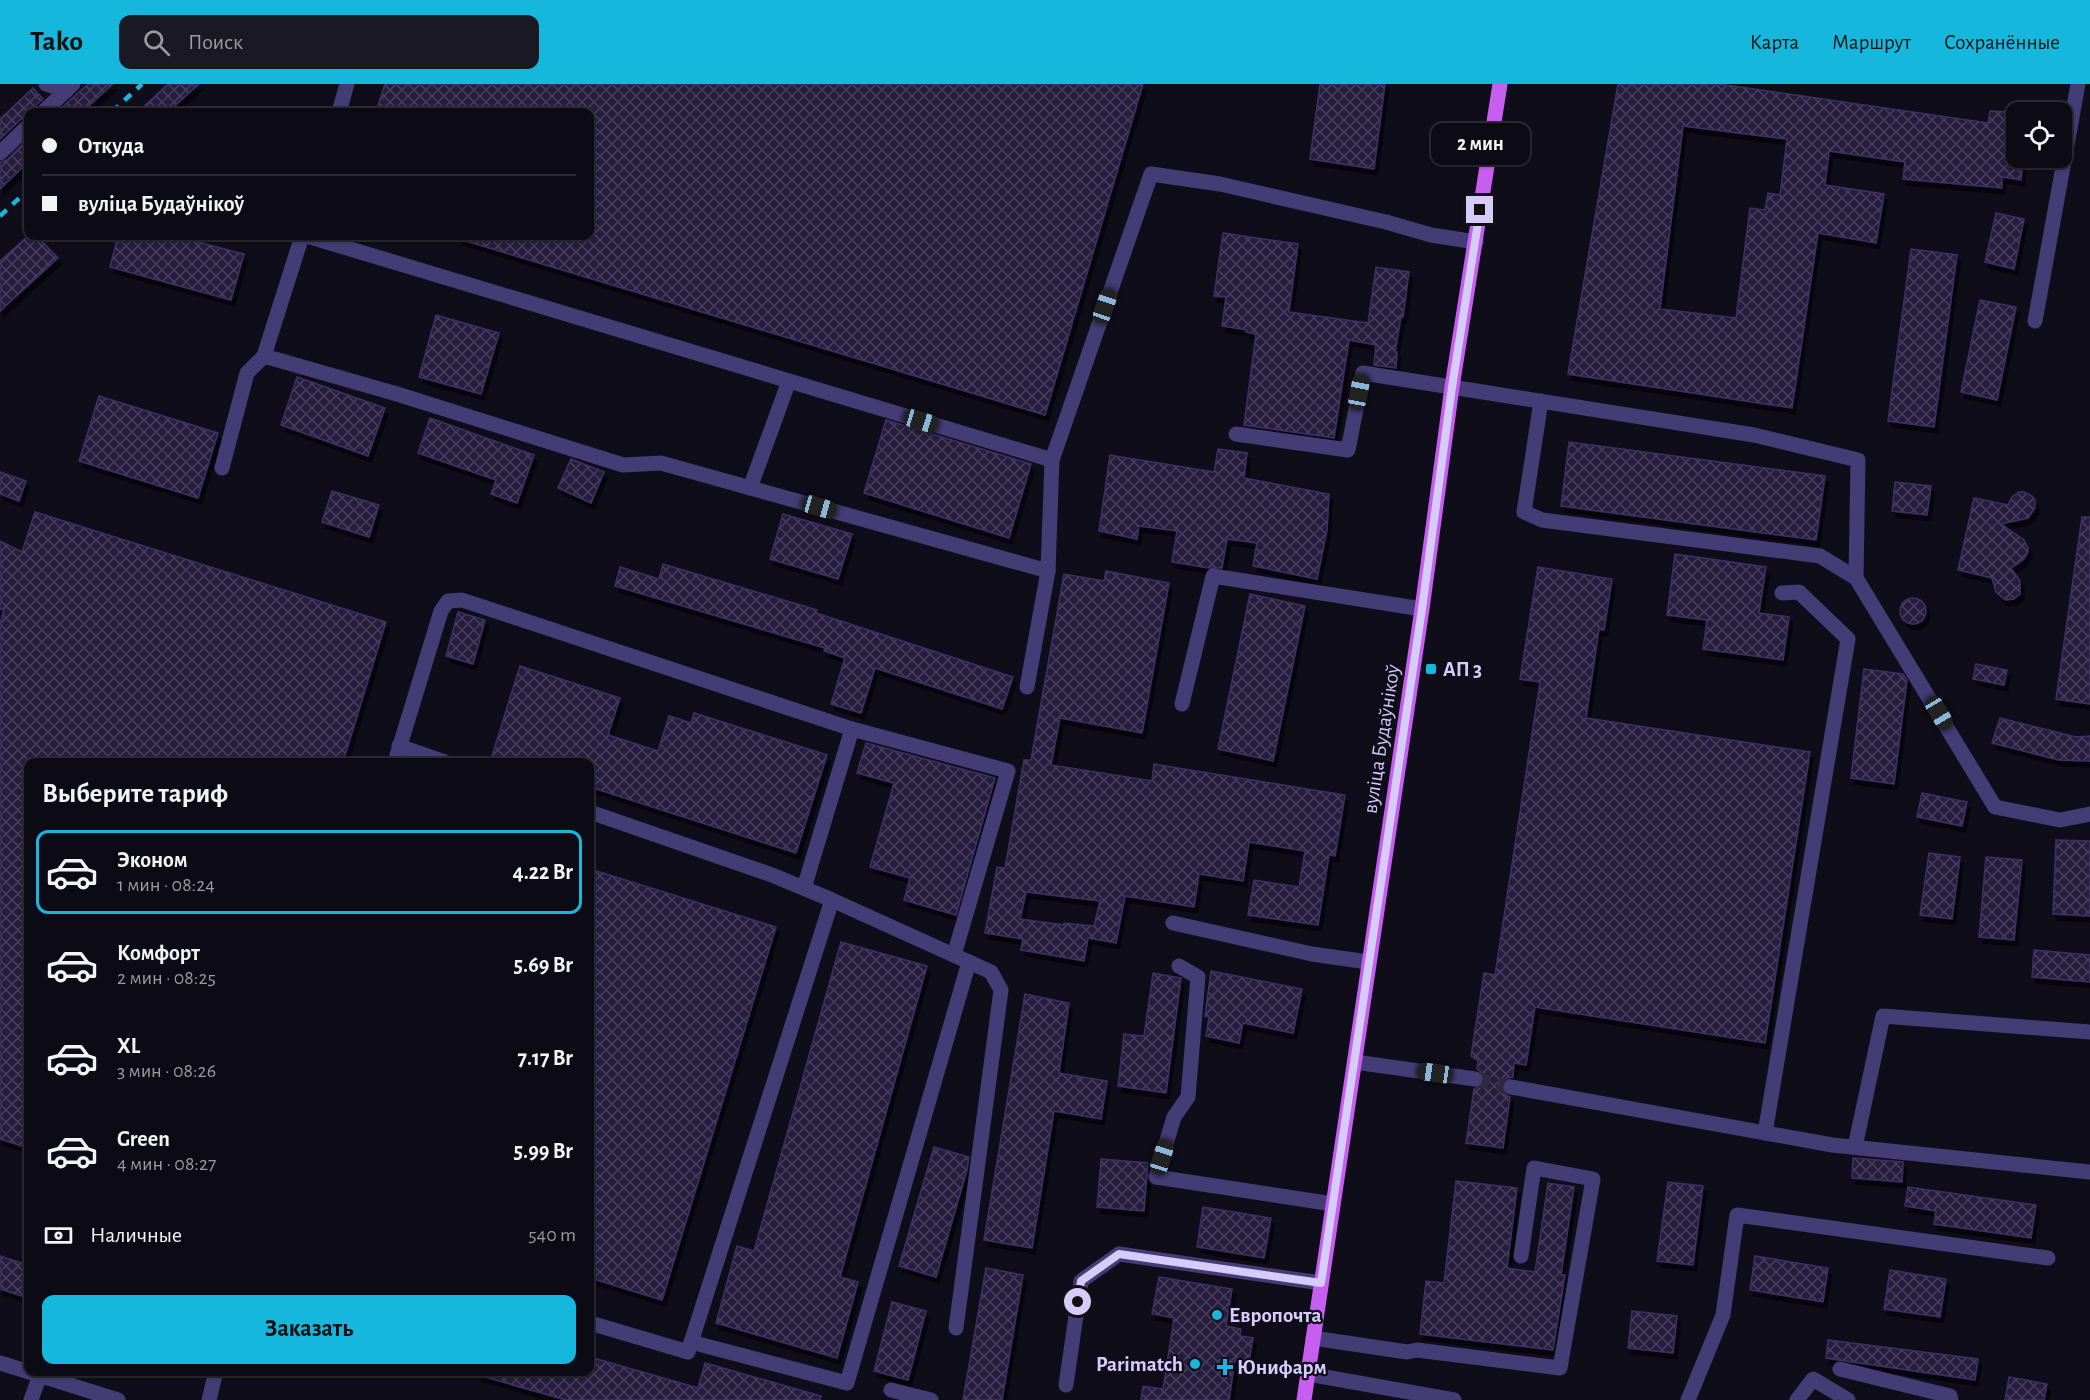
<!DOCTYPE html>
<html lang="ru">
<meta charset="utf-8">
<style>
:root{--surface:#0c0a14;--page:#1a1822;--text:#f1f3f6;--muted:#9a9aa0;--line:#2c2b34;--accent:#16b7dc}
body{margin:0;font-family:"Alegreya Sans",sans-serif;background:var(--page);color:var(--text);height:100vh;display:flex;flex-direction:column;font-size:22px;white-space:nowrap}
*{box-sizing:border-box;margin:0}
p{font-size:20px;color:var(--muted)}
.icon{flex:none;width:33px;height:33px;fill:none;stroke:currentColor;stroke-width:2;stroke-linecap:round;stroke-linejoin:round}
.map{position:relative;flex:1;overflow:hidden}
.details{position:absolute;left:24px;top:674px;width:570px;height:618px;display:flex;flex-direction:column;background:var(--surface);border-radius:12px;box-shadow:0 2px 4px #0004,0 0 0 2px var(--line)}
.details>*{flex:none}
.banner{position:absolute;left:24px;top:24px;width:570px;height:132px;border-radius:12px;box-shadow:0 2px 4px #0004,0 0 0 2px var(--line);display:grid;align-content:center;height:132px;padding:0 18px;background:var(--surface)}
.buttons{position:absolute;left:2006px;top:18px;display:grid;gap:12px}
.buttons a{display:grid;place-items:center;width:66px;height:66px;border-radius:12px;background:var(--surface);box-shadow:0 2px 4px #0004,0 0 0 2px var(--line);font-size:30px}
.end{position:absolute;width:27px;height:27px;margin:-14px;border:8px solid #d5ccfa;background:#111;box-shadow:0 0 0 3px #111}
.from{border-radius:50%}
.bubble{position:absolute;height:42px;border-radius:12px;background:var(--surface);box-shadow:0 2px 4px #0004,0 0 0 2px var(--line);font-size:20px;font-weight:700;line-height:42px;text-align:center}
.car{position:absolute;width:18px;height:36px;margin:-18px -9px;border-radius:8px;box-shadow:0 0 4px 2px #0007;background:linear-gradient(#222 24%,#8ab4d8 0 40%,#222 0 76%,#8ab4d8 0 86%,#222 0)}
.banner b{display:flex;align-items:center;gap:21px;height:57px;font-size:22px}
.banner b+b{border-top:2px solid var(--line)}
.banner i{width:15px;height:15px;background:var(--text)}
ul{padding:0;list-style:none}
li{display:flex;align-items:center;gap:18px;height:84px;margin:0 12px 9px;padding:0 6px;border:3px solid transparent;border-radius:12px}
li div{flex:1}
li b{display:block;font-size:22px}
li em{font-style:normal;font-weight:700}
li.current{border-color:var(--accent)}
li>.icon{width:54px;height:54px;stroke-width:1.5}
h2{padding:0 18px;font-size:27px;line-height:72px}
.pay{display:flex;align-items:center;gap:15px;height:66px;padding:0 18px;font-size:22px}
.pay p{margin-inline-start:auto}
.action{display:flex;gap:12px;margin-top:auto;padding:12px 18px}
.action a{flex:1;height:69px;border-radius:12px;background:var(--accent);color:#111;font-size:24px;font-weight:700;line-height:69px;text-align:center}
header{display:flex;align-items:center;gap:36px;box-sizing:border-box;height:84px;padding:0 30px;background:var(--accent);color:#111}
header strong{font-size:28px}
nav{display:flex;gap:33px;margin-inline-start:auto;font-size:21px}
.search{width:420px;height:54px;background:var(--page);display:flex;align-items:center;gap:15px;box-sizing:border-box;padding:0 21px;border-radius:12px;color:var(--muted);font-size:22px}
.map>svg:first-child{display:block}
</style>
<header>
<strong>Tako</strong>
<div class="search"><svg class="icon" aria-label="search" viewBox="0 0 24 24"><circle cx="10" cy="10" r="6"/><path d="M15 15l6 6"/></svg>Поиск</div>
<nav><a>Карта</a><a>Маршрут</a><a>Сохранённые</a></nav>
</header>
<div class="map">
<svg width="2090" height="1316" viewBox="0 0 2090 1316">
<defs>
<pattern id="building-cross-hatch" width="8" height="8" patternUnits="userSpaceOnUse" patternTransform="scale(1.5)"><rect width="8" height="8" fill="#281f3e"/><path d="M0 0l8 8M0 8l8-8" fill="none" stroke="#463e5b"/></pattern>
<filter id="shadow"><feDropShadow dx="3.5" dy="6" stdDeviation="0" flood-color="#0009"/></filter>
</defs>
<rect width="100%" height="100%" fill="#100d1b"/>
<g fill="url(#building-cross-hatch)" stroke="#3e2f64" stroke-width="1.5" fill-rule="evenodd" filter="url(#shadow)">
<path d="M88,0H113L82,28H57Z"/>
<path d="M168,0H199L168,28H138Z"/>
<path d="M385,0H1143L1045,331L459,155V152H590V28H376Z"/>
<path d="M1320,0H1385L1374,85L1310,75Z"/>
<path d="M1618,0H1719L1988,39L1990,27L2010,28L2007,57L2016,58V74H2023L2021,96L2002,93V104L1903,95L1905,78L1829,67L1825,101L1884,110L1876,159L1818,149L1792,324L1568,290ZM1683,42L1787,55L1780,111L1768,109L1765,126L1750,124L1736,234L1660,225Z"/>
<path d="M33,4L43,15L36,21L33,28H28V33L21,35L0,55V35Z"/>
<path d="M28,55V78L0,105V78L7,76Z"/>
<path d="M1996,129L2024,135L2014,185L1985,178Z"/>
<path d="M1223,149L1298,160L1289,228L1368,239L1376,183L1409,188L1403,233H1401L1395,268H1397L1396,284L1374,281L1376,261L1349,256L1334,354L1244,341L1256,250L1246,248L1247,246L1222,242L1226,213L1214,212Z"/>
<path d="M28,152H37L58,174L0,227V177Z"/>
<path d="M118,152H175L244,170L231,216L110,183Z"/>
<path d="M1911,165L1957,171L1934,343L1888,337Z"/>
<path d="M1980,216L2016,223L1997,316L1961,308Z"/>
<path d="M436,231L499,249L481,310L419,293Z"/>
<path d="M297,293L385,324L368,372L281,341Z"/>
<path d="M99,312L218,349L198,414L79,377Z"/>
<path d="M430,334L534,371L517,419L491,410L496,396L418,369Z"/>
<path d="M886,336L1031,380L1009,454L864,409Z"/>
<path d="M1569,358L1825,392L1816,456L1561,422Z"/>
<path d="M1218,365L1247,369L1244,394L1329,410L1327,446L1317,495L1253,482L1257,459L1227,455L1222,484H1209L1172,478L1177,447L1139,442L1137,455L1099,447L1110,371L1214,388Z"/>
<path d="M571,375L604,388L591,419L558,404Z"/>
<path d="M0,388L26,397L19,417L0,410Z"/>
<path d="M1895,398L1931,402L1927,431L1892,427Z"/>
<path d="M332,407L379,421L369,453L322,438Z"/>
<path d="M2019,408H2024L2032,412L2035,416V424L2028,434L2001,440L2024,456L2028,464V468L2023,476L2011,484L2020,497V510L2014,515L2005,516L1996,508L1992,494L1958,486L1974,414L2008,421L2012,413Z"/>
<path d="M35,428L386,538L343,678H28V1064L0,1055V540L4,526L0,525V457L22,468Z"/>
<path d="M783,430L852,450L838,495L770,475Z"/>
<path d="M2082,433H2090V620L2056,615Z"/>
<path d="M1675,470L1766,483L1759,529L1789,533L1783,576L1703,565L1707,536L1667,531Z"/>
<path d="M663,480L817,526L816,529L1013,593L1002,625L875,584L861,629L831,620L845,574L824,567L825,564L615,502L620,483L659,495Z"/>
<path d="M1538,483L1612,495L1604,546L1599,545L1586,634L1810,668L1765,959L1535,923L1526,981L1514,979L1513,993L1507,994L1502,1001L1504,1010L1510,1013L1503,1064L1466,1059L1474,1005L1482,1001L1485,996L1481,988L1477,985L1478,977L1471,972L1484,889L1495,891L1540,598L1520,595Z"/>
<path d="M1106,487L1169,499L1142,649L1060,634L1051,681L1152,697L1154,680L1345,711L1335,772L1329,771L1318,841L1248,831L1254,796L1299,803L1305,767L1249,758L1243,797L1199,790L1194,823L1125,812L1116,859L1088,854L1084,877L1021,866L1023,855L985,849L997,783L1005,784L1024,676H1031L1064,490L1104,497ZM1026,808L1100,817L1094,842L1064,839V841L1020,835Z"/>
<path d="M1250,510L1305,522L1273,677L1218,665Z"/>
<circle cx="1913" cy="527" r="13"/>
<path d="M458,528L485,536L473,580L446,572Z"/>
<path d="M1976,580L2007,586L2004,601L1973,595Z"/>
<path d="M520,582L620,614L608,651L658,667L669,632L691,639L694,629L827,671L796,769L590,703V678H511L492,672Z"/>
<path d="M1864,585L1903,590L1907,596L1894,700L1851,694Z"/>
<path d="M2000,634L2076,653L2090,652V677L2059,676L1992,659Z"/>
<path d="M866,659L995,694L956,831L904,816L910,794L870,783L894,699L857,689Z"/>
<path d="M1922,709L1967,718L1962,742L1917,733Z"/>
<path d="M2056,756L2090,757V832L2053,830Z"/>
<path d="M1929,769L1960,773L1952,835L1920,831Z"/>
<path d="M1986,773L2022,776L2014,856L1979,853Z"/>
<path d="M590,785L776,843L662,1216L590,1194Z"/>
<path d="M841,858L927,882L840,1193L858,1198L837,1274L716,1239L737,1162L754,1167Z"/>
<path d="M2034,866L2090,871V898L2032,893Z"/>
<path d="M1211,887L1302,905L1293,949L1243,939L1239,959L1206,952L1209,933L1205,932Z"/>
<path d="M1153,889L1181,894L1166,1009L1118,1002L1124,950L1144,952Z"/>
<path d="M1025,910L1069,919L1059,989L1107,997L1101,1035L1054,1027L1032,1164L984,1156Z"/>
<path d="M934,1063L969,1073L967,1086L936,1193L899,1182Z"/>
<path d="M1853,1074L1903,1078L1902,1098L1852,1094Z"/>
<path d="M1101,1075L1148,1079L1144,1127L1097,1123Z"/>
<path d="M1456,1097L1517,1104L1507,1184L1535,1188L1548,1099L1574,1103L1561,1191H1565L1553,1266L1420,1250L1426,1197L1444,1199Z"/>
<path d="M1668,1098L1703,1102L1693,1181L1657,1177Z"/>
<path d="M1908,1103L2036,1121L2031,1154L1934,1140L1936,1127L1905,1122Z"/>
<path d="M1203,1123L1271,1134L1264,1174L1197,1163Z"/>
<path d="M0,1172L28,1181V1214L0,1205Z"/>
<path d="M1755,1172L1828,1184L1823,1218L1750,1206Z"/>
<path d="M986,1184L1023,1191L1002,1316H963Z"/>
<path d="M1890,1186L1946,1195L1940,1233L1884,1225Z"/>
<path d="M1159,1193L1232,1205L1226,1242L1241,1245L1240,1252L1253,1254L1249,1278L1235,1275L1229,1316H1141L1143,1302L1163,1305L1174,1234L1152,1230Z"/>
<path d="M892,1218L926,1227L908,1296L874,1287Z"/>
<path d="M1632,1227L1677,1232L1673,1269L1628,1264Z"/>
<path d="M1828,1256L1978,1275L1975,1296L1826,1274Z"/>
<path d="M590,1273L698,1304L705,1279L821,1312L820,1316H566L478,1291V1287H590Z"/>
<path d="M2009,1293L2047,1300L2044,1316H2005Z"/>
</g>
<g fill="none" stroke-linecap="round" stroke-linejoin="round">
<path stroke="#2e2a3c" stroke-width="15" stroke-dasharray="15 8" stroke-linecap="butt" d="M1475,995L1511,1003"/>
<g stroke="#433c75" stroke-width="15">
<path d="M46,0L66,7"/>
<path d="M43,28L73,0"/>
<path d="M339,28L347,0"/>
<path d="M0,69L28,42"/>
<path d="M307,152L1052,376"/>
<path d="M2035,237L2078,0"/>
<path d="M264,272L397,310L623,381L661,379L1048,487"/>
<path d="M1236,350L1348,366L1363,289L1754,351L1858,376L1856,494L1820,472L1542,436L1524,428L1541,317"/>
<path d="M222,384L247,289L264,272L302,152"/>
<path d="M750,404L789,297"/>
<path d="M1856,494L1995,723L2060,736L2090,730"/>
<path d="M1027,603L1048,487L1052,376L1151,90L1220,100L1386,138L1431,151L1476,158"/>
<path d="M1182,620L1213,492L1422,525"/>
<path d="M399,662L445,678"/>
<path d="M395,678L441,527L448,517L462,516L852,645L1008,687L954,871"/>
<path d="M590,728L772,791L832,816L688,1268L590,1239"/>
<path d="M804,804L852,645"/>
<path d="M832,816L991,888L1001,906L956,1244"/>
<path d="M1173,839L1312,870L1368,878"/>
<path d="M1179,882L1198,893L1188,1013L1174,1033L1156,1093L1333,1120"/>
<path d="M1355,978L1475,995"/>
<path d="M1511,1003L1832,1061L2090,1088"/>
<path d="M1765,1049L1848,555L1799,508L1782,509"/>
<path d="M1855,1063L1883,932L2090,948"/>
<path d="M1313,1254L1407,1268L1417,1266L1560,1284L1593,1095L1534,1084L1521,1172"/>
<path d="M691,1258L847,1299L969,878"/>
<path d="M0,1279L118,1316"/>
<path d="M1840,1285L1950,1312L1951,1316"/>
<path d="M1308,1290L1454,1316"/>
<path d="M1066,1301L1081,1197L1119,1170L1321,1199"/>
<path d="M891,1306L931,1316"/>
<path d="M31,1316L40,1291"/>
<path d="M209,1316L216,1287"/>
<path d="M1688,1316L1723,1231L1737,1131L2048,1174"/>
<path d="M1797,1316L1813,1295L1848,1316"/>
</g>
<path stroke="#c65eef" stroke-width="15" d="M1304,1316L1422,525L1452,303L1500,0"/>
<g stroke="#16b7dc" stroke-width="4.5" stroke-dasharray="9 8" stroke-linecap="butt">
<path d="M112,28L142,0"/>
<path d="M0,132L28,106"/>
</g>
</g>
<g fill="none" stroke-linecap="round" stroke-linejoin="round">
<path stroke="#d5ccfa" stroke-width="8" d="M1078,1218L1081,1197L1119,1170L1321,1199L1422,525L1452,303L1480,126"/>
</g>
<g fill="#16b7dc" stroke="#100d1b" stroke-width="2">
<rect x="1425" y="579" width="12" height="12" rx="3"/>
<circle cx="1217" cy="1231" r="6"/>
<circle cx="1195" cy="1280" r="6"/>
<path d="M1222 1274h6v6h6v6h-6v6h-6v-6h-6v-6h6z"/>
</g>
<g text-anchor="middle" stroke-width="4.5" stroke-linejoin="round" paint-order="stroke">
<g font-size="21" font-weight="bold" fill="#d5ccfa" stroke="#100d1b" text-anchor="start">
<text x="1443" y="592">АП 3</text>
<text x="1229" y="1238">Европочта</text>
<text x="1183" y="1287" text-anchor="end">Parimatch</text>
<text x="1237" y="1290">Юнифарм</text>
</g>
<g font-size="21" fill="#d5ccfa" stroke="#100d1b">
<text transform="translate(1381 655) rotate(-81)" y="7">вуліца Будаўнікоў</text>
</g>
</g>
</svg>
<div class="buttons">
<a><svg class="icon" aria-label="locate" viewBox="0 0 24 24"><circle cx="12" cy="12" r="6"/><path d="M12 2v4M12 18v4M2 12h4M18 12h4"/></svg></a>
</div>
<i class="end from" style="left:1078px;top:1218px"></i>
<i class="end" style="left:1480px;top:126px"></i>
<div class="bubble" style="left:1431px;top:39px;width:99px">2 мин</div>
<i class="car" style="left:1105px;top:222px;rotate:19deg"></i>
<i class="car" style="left:1359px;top:308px;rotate:11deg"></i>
<i class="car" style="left:921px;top:337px;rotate:107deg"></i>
<i class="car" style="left:819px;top:423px;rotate:106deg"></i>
<i class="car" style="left:1939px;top:629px;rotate:149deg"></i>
<i class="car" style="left:1435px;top:989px;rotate:278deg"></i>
<i class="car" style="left:1162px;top:1073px;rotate:17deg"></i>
<div class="banner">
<b><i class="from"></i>Откуда</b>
<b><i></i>вуліца Будаўнікоў</b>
</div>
<section class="details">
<h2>Выберите тариф</h2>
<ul>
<li class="current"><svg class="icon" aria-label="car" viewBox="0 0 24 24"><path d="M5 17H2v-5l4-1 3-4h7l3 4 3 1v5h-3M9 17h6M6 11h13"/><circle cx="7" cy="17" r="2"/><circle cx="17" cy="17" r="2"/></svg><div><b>Эконом</b><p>1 мин · 08:24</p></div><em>4.22 Br</em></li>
<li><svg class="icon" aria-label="car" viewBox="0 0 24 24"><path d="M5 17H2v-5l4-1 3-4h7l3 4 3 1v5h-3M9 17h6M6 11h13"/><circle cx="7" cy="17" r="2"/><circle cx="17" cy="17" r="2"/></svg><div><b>Комфорт</b><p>2 мин · 08:25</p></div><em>5.69 Br</em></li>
<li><svg class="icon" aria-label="car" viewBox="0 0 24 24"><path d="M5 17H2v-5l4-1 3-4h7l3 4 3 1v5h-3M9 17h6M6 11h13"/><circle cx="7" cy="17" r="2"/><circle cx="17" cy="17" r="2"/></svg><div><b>XL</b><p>3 мин · 08:26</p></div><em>7.17 Br</em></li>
<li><svg class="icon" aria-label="car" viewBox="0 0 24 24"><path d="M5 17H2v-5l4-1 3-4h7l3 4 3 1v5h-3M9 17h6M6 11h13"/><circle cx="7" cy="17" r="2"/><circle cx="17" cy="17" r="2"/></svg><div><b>Green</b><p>4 мин · 08:27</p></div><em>5.99 Br</em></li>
</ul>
<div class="pay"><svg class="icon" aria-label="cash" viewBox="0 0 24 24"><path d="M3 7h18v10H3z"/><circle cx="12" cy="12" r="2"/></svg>Наличные<p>540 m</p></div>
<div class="action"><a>Заказать</a></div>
</section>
</div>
